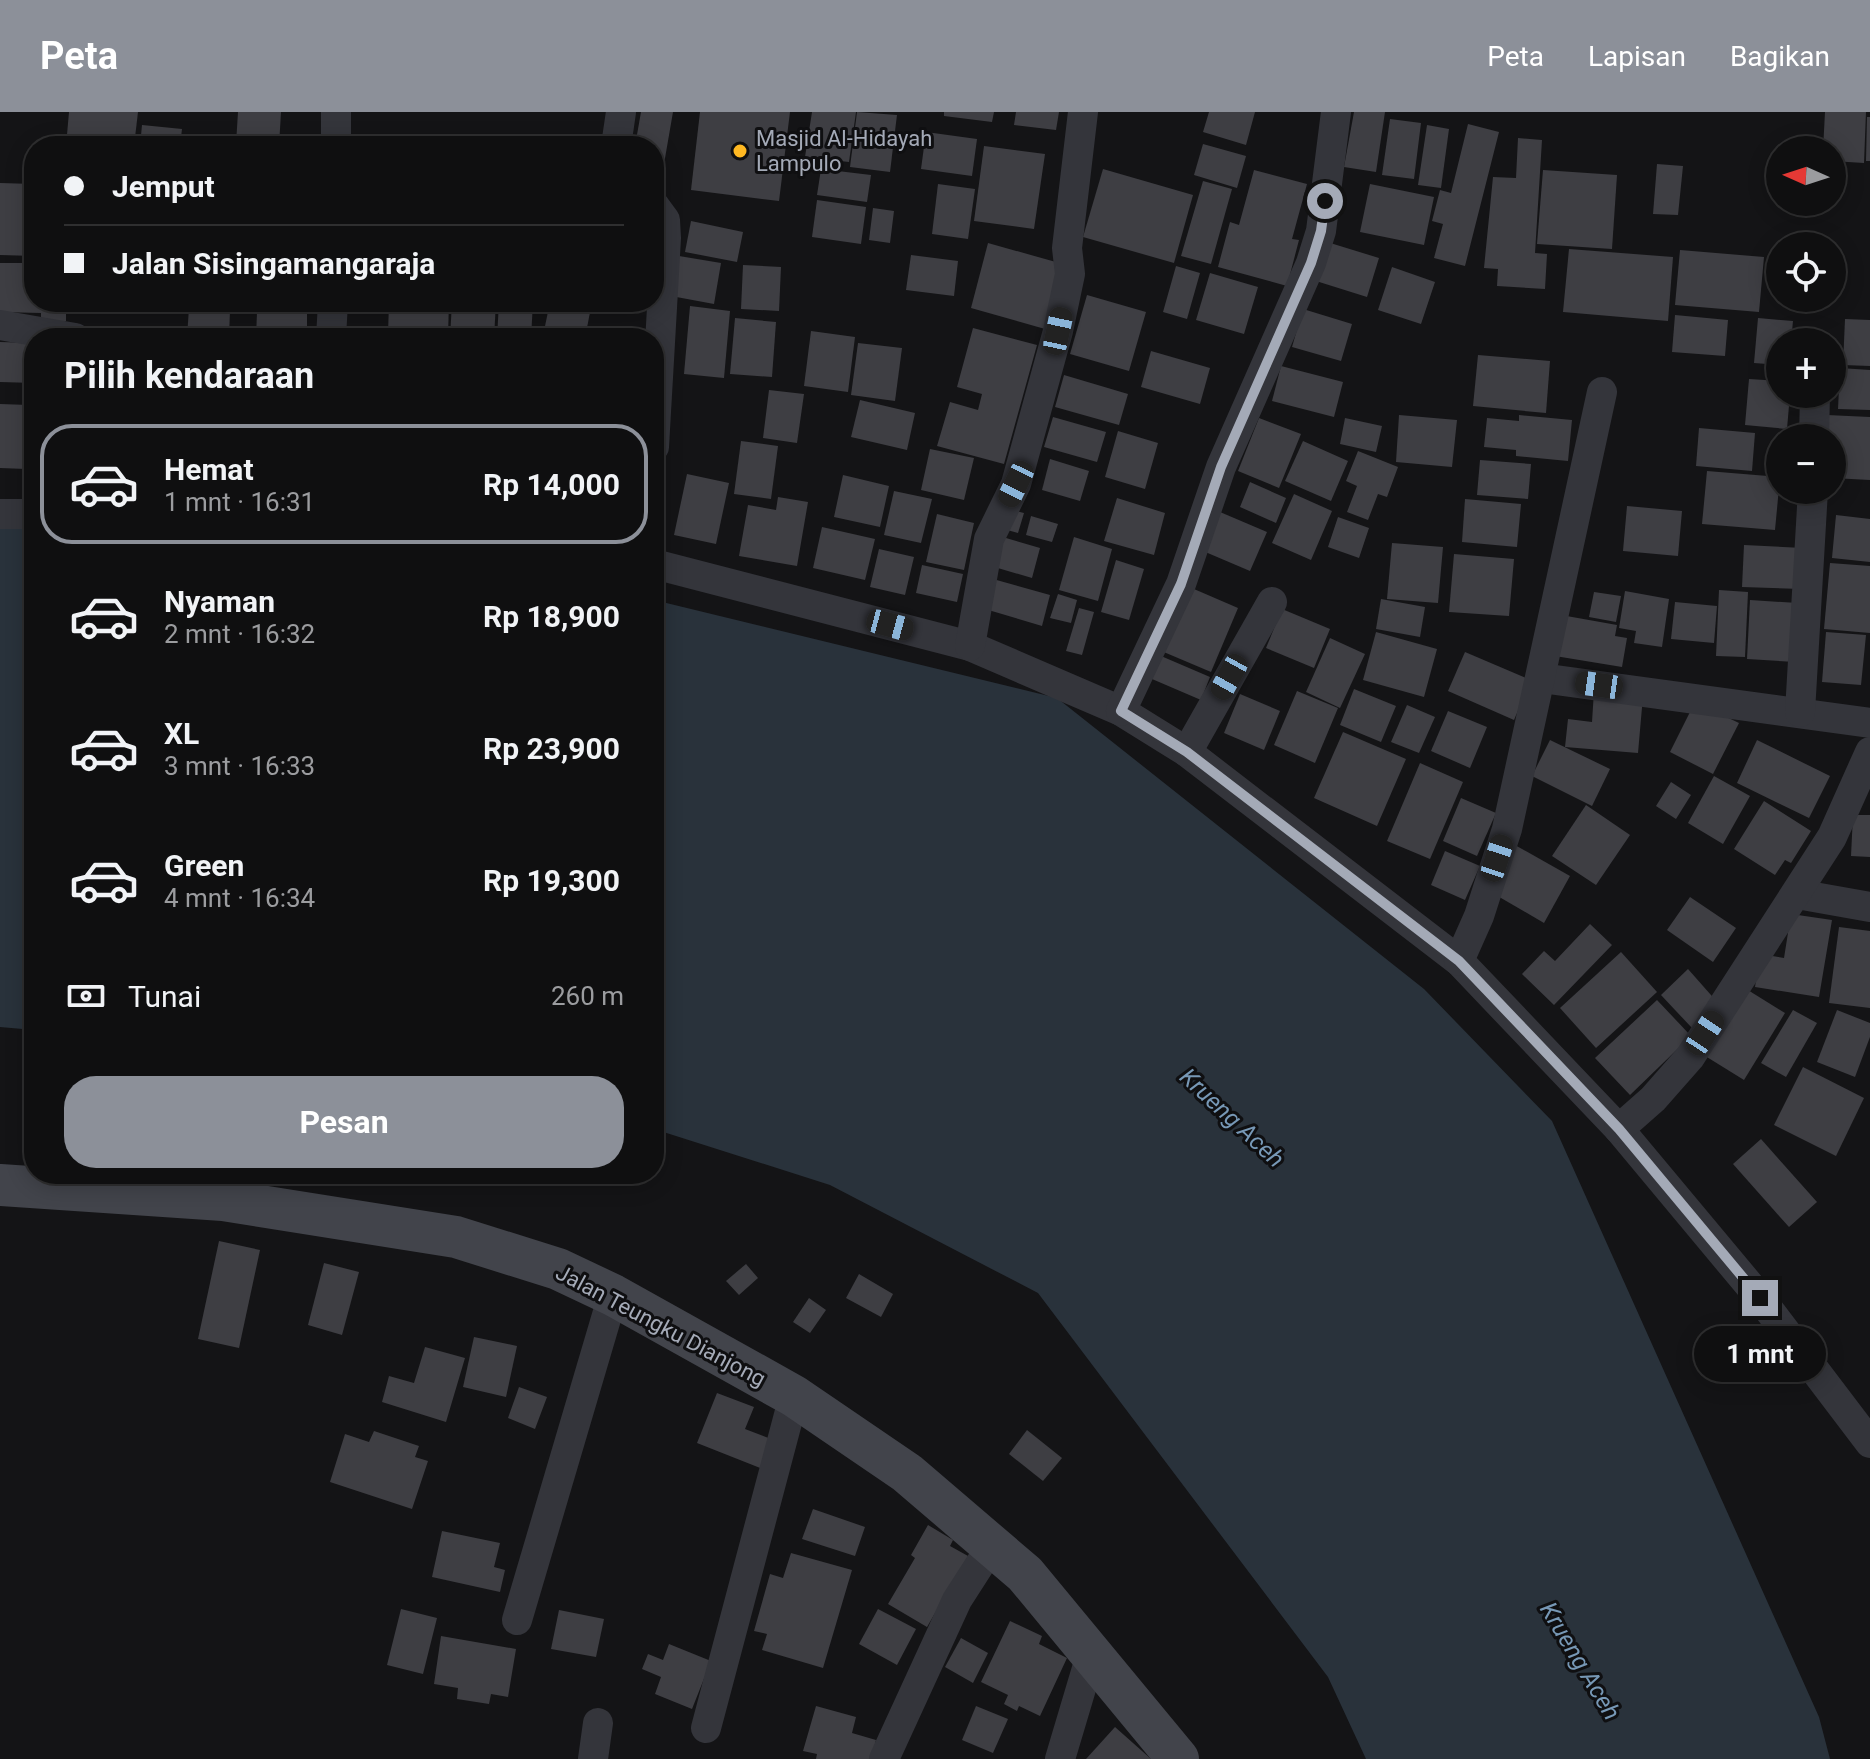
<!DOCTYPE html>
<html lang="id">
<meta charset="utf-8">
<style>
:root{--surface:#0f0f10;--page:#181819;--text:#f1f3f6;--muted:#9b9c9f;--line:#2f2f30;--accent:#8c9099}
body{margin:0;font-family:Roboto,sans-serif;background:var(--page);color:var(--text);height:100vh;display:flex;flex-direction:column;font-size:30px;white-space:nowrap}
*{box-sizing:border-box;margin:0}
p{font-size:26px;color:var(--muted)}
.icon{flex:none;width:44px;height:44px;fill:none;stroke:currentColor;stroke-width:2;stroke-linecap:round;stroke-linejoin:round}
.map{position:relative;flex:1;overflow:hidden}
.sheet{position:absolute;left:24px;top:216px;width:640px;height:856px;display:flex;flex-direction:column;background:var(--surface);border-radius:32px;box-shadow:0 4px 20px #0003,0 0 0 2px var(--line)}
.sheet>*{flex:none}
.guide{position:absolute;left:24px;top:24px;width:640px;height:176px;border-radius:32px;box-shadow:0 4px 20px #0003,0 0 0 2px var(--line);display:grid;align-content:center;height:176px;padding:0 40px;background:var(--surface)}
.needle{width:52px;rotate:273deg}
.controls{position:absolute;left:1766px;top:24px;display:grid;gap:16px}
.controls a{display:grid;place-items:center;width:80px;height:80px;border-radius:50%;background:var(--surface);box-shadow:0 4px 20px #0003,0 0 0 2px var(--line);font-size:40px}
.end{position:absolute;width:36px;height:36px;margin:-18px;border:10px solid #a4aab7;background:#111;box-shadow:0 0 0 4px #111}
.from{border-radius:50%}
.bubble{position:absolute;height:56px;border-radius:28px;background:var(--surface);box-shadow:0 4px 20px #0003,0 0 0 2px var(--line);font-size:26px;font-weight:700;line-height:56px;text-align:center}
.car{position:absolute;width:24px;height:48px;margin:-24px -12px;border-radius:10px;box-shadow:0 0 6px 2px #0007;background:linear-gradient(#222 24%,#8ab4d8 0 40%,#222 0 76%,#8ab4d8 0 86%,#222 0)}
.guide b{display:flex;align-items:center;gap:28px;height:76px;font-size:30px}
.guide b+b{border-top:2px solid var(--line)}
.guide i{width:20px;height:20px;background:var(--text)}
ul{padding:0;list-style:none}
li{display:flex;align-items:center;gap:24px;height:120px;margin:0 16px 12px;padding:0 24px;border:4px solid transparent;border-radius:32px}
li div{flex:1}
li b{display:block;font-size:30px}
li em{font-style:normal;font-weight:700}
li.on{border-color:var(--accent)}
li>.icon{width:72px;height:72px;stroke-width:1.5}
h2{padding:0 40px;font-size:36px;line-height:96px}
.pay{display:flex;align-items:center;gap:20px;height:88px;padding:0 40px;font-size:30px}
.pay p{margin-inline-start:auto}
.button{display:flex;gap:16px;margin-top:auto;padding:16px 40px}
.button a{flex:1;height:92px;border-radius:32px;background:var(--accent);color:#fff;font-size:32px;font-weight:700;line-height:92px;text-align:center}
header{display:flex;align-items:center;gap:48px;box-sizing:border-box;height:112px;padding:0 40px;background:var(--accent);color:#fff}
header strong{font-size:38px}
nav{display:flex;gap:44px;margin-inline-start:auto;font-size:28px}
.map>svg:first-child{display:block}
</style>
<header>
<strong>Peta</strong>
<nav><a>Peta</a><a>Lapisan</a><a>Bagikan</a></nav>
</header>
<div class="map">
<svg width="1870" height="1647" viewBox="0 0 1870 1647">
<rect width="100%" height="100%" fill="#141416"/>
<g fill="#29323b">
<path d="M0,412L34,414V918L0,915Z"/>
<path d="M654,488L1057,586L1424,877L1552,1009L1819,1605L1830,1647H1366L1328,1565L1038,1181L830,1073L654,1017Z"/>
</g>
<g fill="#3e3e43">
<path d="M69,0H138L134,34H66Z"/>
<path d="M238,0H281L279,34L236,32Z"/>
<path d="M641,0H673L664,52L654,50V34H635Z"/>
<path d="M700,0H790L779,89L691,78Z"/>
<path d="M812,0H856L849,50L805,45Z"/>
<path d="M857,0L897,3L890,60L850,55Z"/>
<path d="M944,0H994L992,10L944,4Z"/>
<path d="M1016,0H1059L1056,18L1014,13Z"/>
<path d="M1209,0H1255L1246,33L1203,20Z"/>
<path d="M1354,0H1385L1376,60L1344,55Z"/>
<path d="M1825,0H1866L1864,51L1832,49V38H1823Z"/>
<path d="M1867,5H1870V49H1866Z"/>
<path d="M1390,7L1421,11L1414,67L1382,63Z"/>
<path d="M1468,12L1499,20L1465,154L1434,146L1443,112L1432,109L1440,78L1451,81Z"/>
<path d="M142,13L182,17L180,34H140Z"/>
<path d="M1427,13L1449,17L1441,76L1418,73Z"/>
<path d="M926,20L977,27L972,64L921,57Z"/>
<path d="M1518,26L1542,28L1535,141L1547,142L1545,177L1497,174L1498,157L1484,156L1493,65L1516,66Z"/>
<path d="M1203,32L1246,44L1237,76L1194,63Z"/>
<path d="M984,34L1045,42L1034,117L974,109Z"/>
<path d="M1657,52L1683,54L1678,103L1653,102Z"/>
<path d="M821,57L871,63L867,90L817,83Z"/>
<path d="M1103,57L1193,83L1174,151L1083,125Z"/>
<path d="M1254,58L1307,72L1292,127L1299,128L1287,174L1218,155L1230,110L1239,113Z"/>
<path d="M1543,58L1617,63L1612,137L1537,132Z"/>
<path d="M1203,69L1232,77L1211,152L1181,144Z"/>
<path d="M0,71L34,72V144L0,143Z"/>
<path d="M938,72L975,77L968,127L932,122Z"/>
<path d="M1370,72L1434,85L1424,133L1360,120Z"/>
<path d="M817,88L866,95L861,132L812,125Z"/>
<path d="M873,96L894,99L890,131L869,128Z"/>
<path d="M691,109L743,120L737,150L685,140Z"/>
<path d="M1327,130L1379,146L1367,185L1316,169Z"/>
<path d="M988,131L1063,152L1045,217L971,196Z"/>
<path d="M1569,137L1673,145L1668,209L1563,200Z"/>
<path d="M1680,138L1764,145L1759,200L1675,193Z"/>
<path d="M911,143L958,149L954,184L906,178Z"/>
<path d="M679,144L721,151L714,192L671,184Z"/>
<path d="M0,151H34V190H66V209H41V201L0,200Z"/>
<path d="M743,153L781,155L779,199L741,197Z"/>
<path d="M1176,154L1200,161L1187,207L1163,200Z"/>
<path d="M1392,155L1435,170L1421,212L1378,198Z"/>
<path d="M1210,161L1258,175L1244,222L1196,208Z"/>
<path d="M1087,183L1146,200L1129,259L1070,242Z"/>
<path d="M389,190H449L448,224L388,222Z"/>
<path d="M452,190H496L494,226H450Z"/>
<path d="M499,190H533L531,226H497Z"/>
<path d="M550,190H592L585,226L544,219Z"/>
<path d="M690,194L730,199L724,266L684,262Z"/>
<path d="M189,195L230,198L229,226H187Z"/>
<path d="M1303,197L1352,212L1341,249L1292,235Z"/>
<path d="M257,200H307V226H256Z"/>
<path d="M1675,203L1728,208L1725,244L1672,240Z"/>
<path d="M735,206L776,210L772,265L730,262Z"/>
<path d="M1758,206L1793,209L1791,230H1780V253L1754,251Z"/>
<path d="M1845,207L1870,208V254L1843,253Z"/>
<path d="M973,216L1037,233L1004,352L937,334L950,290L978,298L982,282L957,275Z"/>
<path d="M811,219L855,225L848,280L804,274Z"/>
<path d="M0,230L34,231V271L0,270Z"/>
<path d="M858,231L902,236L895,289L851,283Z"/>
<path d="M1151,239L1210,256L1200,292L1141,275Z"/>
<path d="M1478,243L1550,249L1546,301L1473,294Z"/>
<path d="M1281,254L1343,270L1334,305L1272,289Z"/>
<path d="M1840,256L1870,258V298L1838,297Z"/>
<path d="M1064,263L1128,282L1119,313L1055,295Z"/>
<path d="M1749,267L1780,269V282H1790L1787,317L1745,313Z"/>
<path d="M769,278L804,282L797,331L763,326Z"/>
<path d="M860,288L915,301L907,338L851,325Z"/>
<path d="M0,292L29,293L26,357L0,356Z"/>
<path d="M1399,303L1457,308L1452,355L1396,350Z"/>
<path d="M1519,303L1572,308L1568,349L1516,344V338L1484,335L1487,306L1519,309Z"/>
<path d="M1827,303L1870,305V368L1832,366V326H1826Z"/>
<path d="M1053,305L1106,320L1097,350L1044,335Z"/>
<path d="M1259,306L1301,322L1279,376L1238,359Z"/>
<path d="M1345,306L1382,314L1376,340L1340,332Z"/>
<path d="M1699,316L1755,321L1752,359L1696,354Z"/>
<path d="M1118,319L1158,331L1145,377L1105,365Z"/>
<path d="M741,329L778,334L771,387L734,382Z"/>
<path d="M1303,329L1348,349L1331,389L1285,369Z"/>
<path d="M930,337L974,346L964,388L921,378Z"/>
<path d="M1358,339L1398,355L1387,385L1378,382L1368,408L1347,400L1357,374L1346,369Z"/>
<path d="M1050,347L1089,359L1080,389L1042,378Z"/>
<path d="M1480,348L1531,352L1528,387L1477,383Z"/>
<path d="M1707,359L1780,365L1775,418L1702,412Z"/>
<path d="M687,362L729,371L716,432L674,423Z"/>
<path d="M843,363L889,374L880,415L834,405Z"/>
<path d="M1250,370L1286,386L1276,411L1240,395Z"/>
<path d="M894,379L932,387L921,431L884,423Z"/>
<path d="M1294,382L1332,399L1311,448L1272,431Z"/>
<path d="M778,385L808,390L797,454L739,444L748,393L776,398Z"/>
<path d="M1117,386L1165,401L1154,443L1104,429Z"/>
<path d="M1465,387L1521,392L1517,435L1462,430Z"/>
<path d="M1627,394L1682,399L1678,444L1623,439Z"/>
<path d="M1005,396L1024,401L1018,421L1000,416Z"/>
<path d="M1220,400L1267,420L1250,459L1203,439Z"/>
<path d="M937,402L974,411L964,458L926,450Z"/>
<path d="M1836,403L1870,407V450L1832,446Z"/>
<path d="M1031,404L1058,412L1052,430L1026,423Z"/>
<path d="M1338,405L1369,416L1359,446L1328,435Z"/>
<path d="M822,415L875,427L865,468L813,456Z"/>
<path d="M999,424L1040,436L1032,466L991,454Z"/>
<path d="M1074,425L1112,437L1098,489L1059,478Z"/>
<path d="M1392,431L1443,435L1438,491L1387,487Z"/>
<path d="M1744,433L1803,436L1801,477L1742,475Z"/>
<path d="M879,437L914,445L905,483L870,475Z"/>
<path d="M1454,442L1514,447L1509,504L1449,500Z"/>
<path d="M1116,448L1144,457L1129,508L1101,500Z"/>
<path d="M1830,451L1870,454V521L1824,517Z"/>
<path d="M922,453L963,462L957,490L916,481Z"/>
<path d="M993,467L1050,483L1042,514L985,497Z"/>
<path d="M1187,474L1238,496L1211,560L1159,538Z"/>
<path d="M1719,478L1748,480L1745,545L1716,544Z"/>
<path d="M1625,479L1669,487L1662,535L1634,531L1636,519L1619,516Z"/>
<path d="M1594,480L1621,484L1616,510L1589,505Z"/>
<path d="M1058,482L1077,488L1071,511L1050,506Z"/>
<path d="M1381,487L1425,495L1420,525L1376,517Z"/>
<path d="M1750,488L1798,491L1795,550L1747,547Z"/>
<path d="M1675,490L1717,494L1714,531L1671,527Z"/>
<path d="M1079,496L1094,500L1082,543L1066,539Z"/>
<path d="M1282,497L1330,517L1314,556L1266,536Z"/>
<path d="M1561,503L1617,513L1615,524L1627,526L1622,555L1555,544Z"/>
<path d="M1376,520L1437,537L1424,585L1363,568Z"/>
<path d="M1826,520L1866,523L1861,573L1822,570Z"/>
<path d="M1330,526L1365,542L1340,596L1306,580Z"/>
<path d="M1465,540L1531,568L1514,608L1448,579Z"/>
<path d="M1161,544L1210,565L1201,588L1152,567Z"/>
<path d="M1354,577L1396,594L1381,630L1340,613Z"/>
<path d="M1297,579L1338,596L1315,651L1274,633Z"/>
<path d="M1594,579L1643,584L1638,641L1565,635L1568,607L1592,610Z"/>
<path d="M1240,582L1280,599L1264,638L1224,621Z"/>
<path d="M1695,590L1739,611L1713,662L1670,640Z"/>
<path d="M1407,593L1435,605L1419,641L1391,630Z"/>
<path d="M1448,599L1487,615L1470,656L1431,639Z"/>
<path d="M1343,620L1406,647L1377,714L1314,686Z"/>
<path d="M1550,628L1610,657L1592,694L1532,664Z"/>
<path d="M1757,628L1830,664L1809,706L1737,671Z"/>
<path d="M1420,651L1463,670L1430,747L1387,729Z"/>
<path d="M1714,664L1750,684L1723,732L1688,711Z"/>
<path d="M1671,670L1691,683L1676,707L1656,694Z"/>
<path d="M1461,686L1496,701L1477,744L1443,729Z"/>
<path d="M1764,689L1811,719L1791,751L1785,748L1775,763L1734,737Z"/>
<path d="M1586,693L1630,723L1596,773L1552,744Z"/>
<path d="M1853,703H1870V745L1851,744Z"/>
<path d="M1515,733L1570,764L1544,811L1489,779Z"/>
<path d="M1445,739L1480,754L1465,788L1431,773Z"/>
<path d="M1690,785L1736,816L1713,850L1667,818Z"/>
<path d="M1791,802L1832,808L1819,885L1755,875L1760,842L1784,846Z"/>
<path d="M1590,812L1612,833L1554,893L1522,862L1544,839L1555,849Z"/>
<path d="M1839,815L1870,819V896L1829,891Z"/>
<path d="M1621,840L1657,880L1596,936L1560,896Z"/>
<path d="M1688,857L1718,891L1692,916L1661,883Z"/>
<path d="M1743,875L1785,901L1744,968L1702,942Z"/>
<path d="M1657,888L1691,924L1630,983L1595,946Z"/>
<path d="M1793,898L1817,911L1786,965L1761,951Z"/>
<path d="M1837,898L1870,911V925L1855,965L1817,950Z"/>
<path d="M1803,955L1864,986L1836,1044L1774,1013Z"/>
<path d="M1761,1027L1817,1090L1789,1115L1733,1052Z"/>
<path d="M219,1129L260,1138L239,1236L198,1227Z"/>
<path d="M324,1151L359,1160L342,1223L308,1213Z"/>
<path d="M746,1152L758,1166L739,1183L726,1169Z"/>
<path d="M859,1162L893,1182L881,1205L846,1186Z"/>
<path d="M809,1186L826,1198L810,1221L793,1210Z"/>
<path d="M474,1225L517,1234L506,1285L463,1275Z"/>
<path d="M425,1235L465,1246L446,1310L382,1290L389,1264L414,1271Z"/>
<path d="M519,1275L547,1285L535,1317L508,1306Z"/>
<path d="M717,1281L754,1295L745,1317L776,1329L765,1358L697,1331Z"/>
<path d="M1027,1318L1062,1346L1043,1369L1009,1342Z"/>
<path d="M374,1319L419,1334L415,1345L428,1349L412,1397L330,1370L345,1322L369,1330Z"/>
<path d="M813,1397L865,1415L855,1444L802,1427Z"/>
<path d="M928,1413L953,1428L950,1434L968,1444L927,1515L888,1492L915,1446L911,1443Z"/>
<path d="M442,1419L500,1431L494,1455L505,1458L500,1480L432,1465Z"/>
<path d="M791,1441L852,1458L823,1556L762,1538L767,1522L754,1519L770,1462L783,1466Z"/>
<path d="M401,1497L437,1506L423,1562L387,1553Z"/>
<path d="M878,1497L916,1517L897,1553L859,1532Z"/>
<path d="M559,1498L604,1507L596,1545L551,1537Z"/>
<path d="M1010,1509L1042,1524L1039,1532L1067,1546L1040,1604L1019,1594L1017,1599L1004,1592L1008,1583L981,1570Z"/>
<path d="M441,1524L516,1537L508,1585L491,1582L489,1592L457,1587L458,1576L434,1572Z"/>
<path d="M961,1526L988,1541L973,1571L945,1555Z"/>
<path d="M669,1532L711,1549L692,1597L655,1582L661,1565L642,1557L648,1542L663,1548Z"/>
<path d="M816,1594L856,1605L852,1621L876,1628L871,1647H816L817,1642L803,1639Z"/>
<path d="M976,1594L1008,1607L993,1641L962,1628Z"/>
<path d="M1115,1615L1151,1647H1086Z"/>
</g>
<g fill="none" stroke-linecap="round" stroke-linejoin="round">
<g stroke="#34353b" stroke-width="30">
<path d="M336,0V34"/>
<path d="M616,34L621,0"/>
<path d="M654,93L665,108L666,126L654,335"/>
<path d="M0,213L75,226"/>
<path d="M331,226L333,190"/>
<path d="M1814,326L1815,282"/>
<path d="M0,402H34"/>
<path d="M654,452L970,534L1121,599L1187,640L1459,849L1619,1017L1760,1186L1870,1331"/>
<path d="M970,534L989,427L1016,372L1058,219L1070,162L1067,136L1083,0"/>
<path d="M1541,566L1870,611"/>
<path d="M1121,599L1181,472L1221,355L1311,151L1321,119L1336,0"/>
<path d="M1800,600L1813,378"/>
<path d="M1187,640L1272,490"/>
<path d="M1797,782L1870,795"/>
<path d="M1459,849L1479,804L1507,717L1602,280"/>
<path d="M1619,1017L1653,987L1690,945L1832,725L1870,640"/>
<path d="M517,1508L613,1183"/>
<path d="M706,1616L794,1284"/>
<path d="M593,1647L598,1611"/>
<path d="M884,1647L957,1488L993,1432"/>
<path d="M1060,1647L1091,1543"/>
</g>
<path stroke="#42444b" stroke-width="42" d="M0,1073L223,1088L456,1125L558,1157L613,1183L794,1284L907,1361L1025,1462L1178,1647"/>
</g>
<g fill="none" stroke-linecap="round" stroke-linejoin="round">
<path stroke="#a4aab7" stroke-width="10" d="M1325,89L1321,119L1311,151L1221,355L1181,472L1121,599L1187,640L1459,849L1619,1017L1760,1186"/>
</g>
<circle fill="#ffb822" stroke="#0f0f11" stroke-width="3" cx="740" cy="39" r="8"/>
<g text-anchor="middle" stroke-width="6" stroke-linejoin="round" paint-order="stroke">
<g font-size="22" fill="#a4aab7" stroke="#0f0f11" text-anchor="start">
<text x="756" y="34">Masjid Al-Hidayah<tspan x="756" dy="25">Lampulo</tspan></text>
</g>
<g font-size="22" fill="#a4aab7" stroke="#0f0f11">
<text transform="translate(661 1213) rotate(28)" y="8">Jalan Teungku Dianjong</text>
</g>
<g font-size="24" font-style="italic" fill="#7798b6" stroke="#0f0f11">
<text transform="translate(1232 1006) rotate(43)" y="8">Krueng Aceh</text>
<text transform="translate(1580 1549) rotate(59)" y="8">Krueng Aceh</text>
</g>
</g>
</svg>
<div class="controls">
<a><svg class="needle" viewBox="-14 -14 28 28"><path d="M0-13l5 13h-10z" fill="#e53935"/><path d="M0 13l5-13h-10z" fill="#9b9c9f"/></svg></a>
<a><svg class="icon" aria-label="locate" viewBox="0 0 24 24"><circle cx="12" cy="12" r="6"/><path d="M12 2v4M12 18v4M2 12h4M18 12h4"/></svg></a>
<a>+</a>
<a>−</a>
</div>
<i class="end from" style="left:1325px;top:89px"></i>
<i class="end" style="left:1760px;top:1186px"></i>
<div class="bubble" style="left:1694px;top:1214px;width:132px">1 mnt</div>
<i class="car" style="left:1058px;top:219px;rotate:12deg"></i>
<i class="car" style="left:1016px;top:372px;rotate:206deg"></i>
<i class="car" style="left:890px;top:513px;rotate:105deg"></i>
<i class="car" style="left:1229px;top:565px;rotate:209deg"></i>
<i class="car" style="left:1599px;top:573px;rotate:278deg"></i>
<i class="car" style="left:1497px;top:746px;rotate:18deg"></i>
<i class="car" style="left:1705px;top:921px;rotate:33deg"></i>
<div class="guide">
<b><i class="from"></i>Jemput</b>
<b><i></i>Jalan Sisingamangaraja</b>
</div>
<section class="sheet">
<h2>Pilih kendaraan</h2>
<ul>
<li class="on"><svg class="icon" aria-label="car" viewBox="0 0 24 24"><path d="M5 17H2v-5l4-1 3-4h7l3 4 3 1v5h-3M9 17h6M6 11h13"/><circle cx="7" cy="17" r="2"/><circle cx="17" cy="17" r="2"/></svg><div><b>Hemat</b><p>1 mnt · 16:31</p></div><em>Rp 14,000</em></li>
<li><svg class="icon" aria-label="car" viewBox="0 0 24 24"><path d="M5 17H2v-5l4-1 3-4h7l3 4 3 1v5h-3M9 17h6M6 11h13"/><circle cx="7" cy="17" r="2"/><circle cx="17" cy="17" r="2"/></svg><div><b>Nyaman</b><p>2 mnt · 16:32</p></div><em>Rp 18,900</em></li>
<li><svg class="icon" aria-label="car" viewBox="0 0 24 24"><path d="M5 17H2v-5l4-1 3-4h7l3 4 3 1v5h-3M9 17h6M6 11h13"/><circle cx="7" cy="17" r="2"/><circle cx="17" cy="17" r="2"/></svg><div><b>XL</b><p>3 mnt · 16:33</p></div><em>Rp 23,900</em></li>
<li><svg class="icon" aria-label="car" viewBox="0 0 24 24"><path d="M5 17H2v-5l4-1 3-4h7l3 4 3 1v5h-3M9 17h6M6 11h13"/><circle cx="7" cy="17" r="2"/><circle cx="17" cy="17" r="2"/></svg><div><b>Green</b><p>4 mnt · 16:34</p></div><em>Rp 19,300</em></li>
</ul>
<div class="pay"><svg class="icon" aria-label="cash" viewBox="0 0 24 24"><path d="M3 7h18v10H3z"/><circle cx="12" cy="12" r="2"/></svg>Tunai<p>260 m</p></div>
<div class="button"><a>Pesan</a></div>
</section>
</div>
